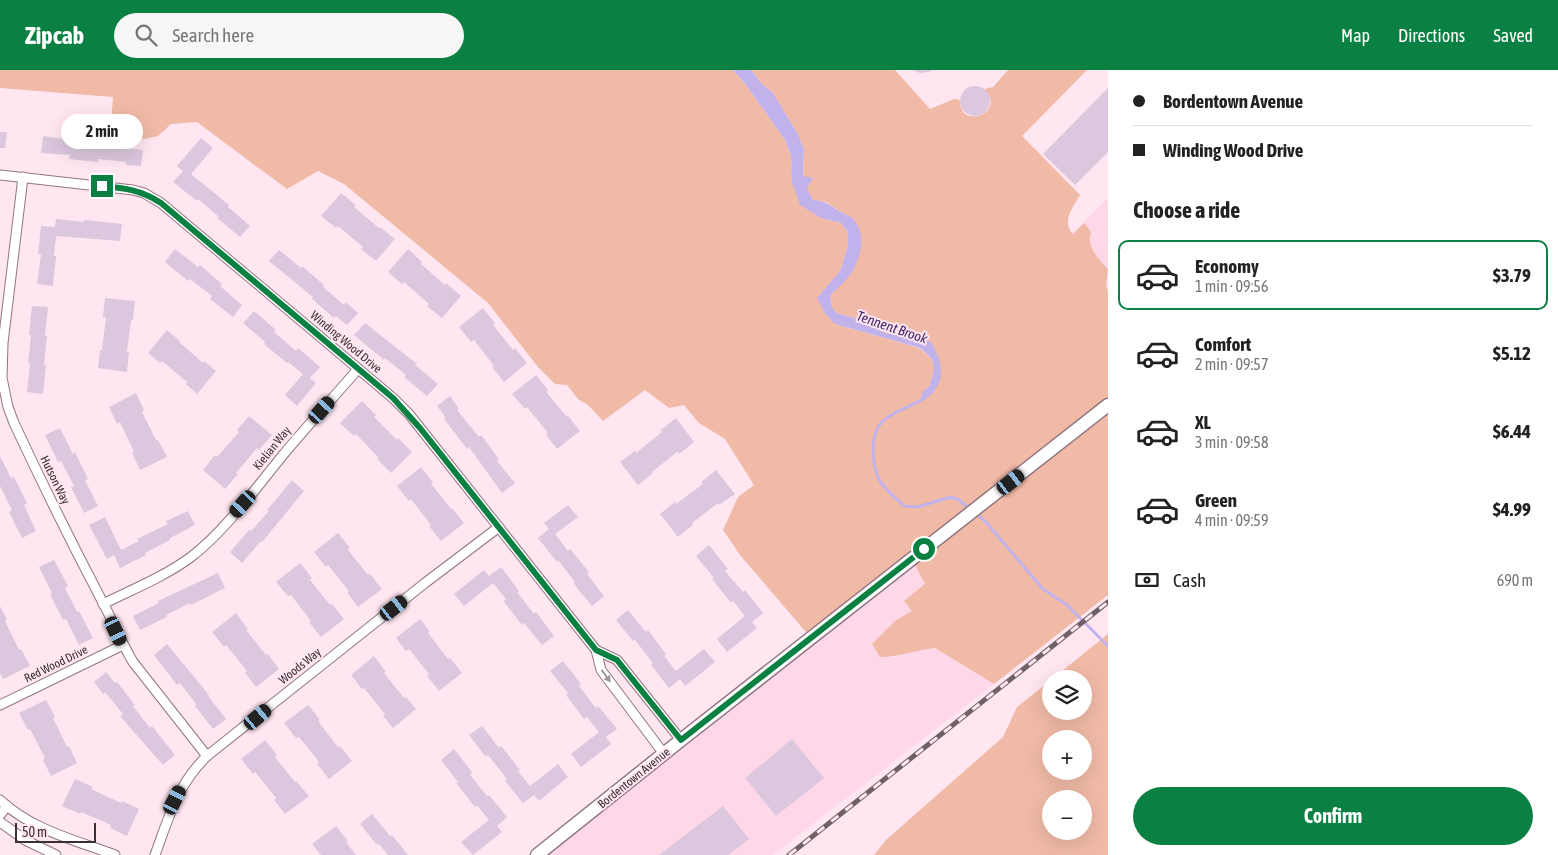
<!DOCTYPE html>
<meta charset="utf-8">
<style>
:root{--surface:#fff;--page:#f6f6f6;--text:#222;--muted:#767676;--line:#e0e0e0;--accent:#0b8043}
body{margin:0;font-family:"Asap Condensed",sans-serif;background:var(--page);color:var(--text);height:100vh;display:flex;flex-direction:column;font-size:19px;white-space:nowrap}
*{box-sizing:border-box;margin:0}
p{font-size:16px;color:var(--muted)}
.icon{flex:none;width:28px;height:28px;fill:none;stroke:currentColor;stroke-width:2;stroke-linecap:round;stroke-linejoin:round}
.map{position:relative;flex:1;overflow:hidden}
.sheet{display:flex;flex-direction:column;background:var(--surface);width:450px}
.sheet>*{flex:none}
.banner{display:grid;align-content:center;height:110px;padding:0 25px;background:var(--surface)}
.tools{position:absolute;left:1042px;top:600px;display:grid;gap:10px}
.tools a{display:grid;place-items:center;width:50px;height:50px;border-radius:50%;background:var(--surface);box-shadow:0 5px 20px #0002;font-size:25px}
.scale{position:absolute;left:15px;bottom:12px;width:81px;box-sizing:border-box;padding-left:5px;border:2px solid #3b2f35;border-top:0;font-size:14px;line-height:18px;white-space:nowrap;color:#3b2f35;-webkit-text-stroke:4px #ffe6f1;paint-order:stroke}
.end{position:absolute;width:22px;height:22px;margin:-11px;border:6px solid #0b8043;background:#fff;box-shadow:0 0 0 2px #fff}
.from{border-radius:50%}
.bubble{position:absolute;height:35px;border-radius:18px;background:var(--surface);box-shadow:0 5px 20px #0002;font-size:16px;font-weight:700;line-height:35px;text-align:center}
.car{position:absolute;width:15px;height:30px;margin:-15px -8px;border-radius:6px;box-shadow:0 0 4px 1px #0007;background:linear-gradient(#222 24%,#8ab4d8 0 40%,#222 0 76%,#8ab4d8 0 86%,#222 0)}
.banner b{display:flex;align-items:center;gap:18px;height:48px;font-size:19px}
.banner b+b{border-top:1px solid var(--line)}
.banner i{width:12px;height:12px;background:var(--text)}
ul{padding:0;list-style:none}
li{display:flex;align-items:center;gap:15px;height:70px;margin:0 10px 8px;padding:0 15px;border:2px solid transparent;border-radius:10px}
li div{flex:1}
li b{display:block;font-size:19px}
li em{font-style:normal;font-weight:700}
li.on{border-color:var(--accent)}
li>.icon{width:45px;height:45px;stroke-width:1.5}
h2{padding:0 25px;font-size:22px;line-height:60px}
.pay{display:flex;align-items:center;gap:12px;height:55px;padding:0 25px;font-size:19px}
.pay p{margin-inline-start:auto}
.primary-button{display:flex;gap:10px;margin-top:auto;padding:10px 25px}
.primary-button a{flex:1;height:58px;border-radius:30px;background:var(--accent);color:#fff;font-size:20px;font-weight:700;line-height:58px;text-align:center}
header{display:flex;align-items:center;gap:30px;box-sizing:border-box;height:70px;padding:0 25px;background:var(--accent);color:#fff}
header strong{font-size:24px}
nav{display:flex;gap:28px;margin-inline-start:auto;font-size:18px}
.search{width:350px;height:45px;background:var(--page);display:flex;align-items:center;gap:12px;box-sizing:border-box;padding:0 18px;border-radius:28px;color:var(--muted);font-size:19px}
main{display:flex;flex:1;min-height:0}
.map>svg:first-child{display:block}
</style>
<header>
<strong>Zipcab</strong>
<div class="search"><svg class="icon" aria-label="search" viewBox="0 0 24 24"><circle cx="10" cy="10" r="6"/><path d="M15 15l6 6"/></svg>Search here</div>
<nav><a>Map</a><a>Directions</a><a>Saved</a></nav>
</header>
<main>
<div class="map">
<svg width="1108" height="785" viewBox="0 0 1108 785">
<rect width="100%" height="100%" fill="#ffe6f1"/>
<g fill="#fed8e9">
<path d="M1108,128V248L1072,164Z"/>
<path d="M912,489L926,514L912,541L895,551L872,575L881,587H895L916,580L935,578L994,614L773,785H537Z"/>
</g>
<g fill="#f0baa6" fill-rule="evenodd">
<path d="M0,0H733L746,15L785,70L791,86L793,112L821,148L841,153L848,162V176L840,201L826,218L835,254L919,278L932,289L934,300L929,317L940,310L930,271L885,263L858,249L836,243L832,237L830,226L852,202L851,147L841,142L826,132L813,130L806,119L803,106L804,80L799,66L773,23L761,13L751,0H895L930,39L954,29L960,30C959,61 1008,43 984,19L993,17L1008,0H1087L1022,66L1080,125C1073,137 1061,152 1073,164L1084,153L1091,162C1086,176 1098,189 1108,199L1106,214L1108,222V525L994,614L935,578C916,580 899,587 880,587L872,574L895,551L912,541L904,531L925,514L912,489L811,568L740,485L723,460L738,427L754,415L725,369L699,353L684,335L669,338L645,320L603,351L588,335L578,329L567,315L555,314L538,297L488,233L344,114L318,101L287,119L197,52L171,54L158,66L144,69L121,61L111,53L113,27L0,18Z"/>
<path d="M1108,564V785H874L886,770L1003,667L1017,637L1051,610V641H1084V609H1052ZM1051,669H1084V701H1051ZM1051,729H1084V761H1051Z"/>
</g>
<path fill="#c2b2eb" d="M733,0H751L761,13L773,23L799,66L804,80L803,106L813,108L807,119L813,130C830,132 828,135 841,142C844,144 848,145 851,147C867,161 862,184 853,200C848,210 837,218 830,226L832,237L836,243L858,249L885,263L930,271C944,292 947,314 925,330L921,328L922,322L929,317L934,300L932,289L920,278L835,254L826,245L817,228L840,201L848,176V162L841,153L821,148L800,135L792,112L791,86L785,70L746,15Z"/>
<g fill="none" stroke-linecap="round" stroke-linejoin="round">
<g stroke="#c2b2eb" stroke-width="3">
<path d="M926,327C912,337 894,340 882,352C869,365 872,396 880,411C884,419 897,429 904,436L917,437L951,427L959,430L970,439"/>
<path d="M975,443L985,451L1043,519L1067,535L1108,576"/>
</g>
</g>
<g fill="#dcc7de">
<path d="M912,0H933L928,2L920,3Z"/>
<circle cx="975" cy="31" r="15"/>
<path d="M1108,18V82L1075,115L1043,84Z"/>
<path d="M0,62H7L5,78H0Z"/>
<path d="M43,66L72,70L71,72L98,75V73L128,76V78L143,80L141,96L126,95V92L98,89V92L69,89L70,85L41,83Z"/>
<path d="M201,68L213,78L191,104L229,135L228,137L250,156L240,167L217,148L219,147L198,129L197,131L173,112L183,101L177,96Z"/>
<path d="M341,123L356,135L354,137L379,158L380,157L395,169L376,191L361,179L363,177L338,156L336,158L321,146Z"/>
<path d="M56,149L84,152V150L122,154L120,171L56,166L54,186H56L53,216L37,214L41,184H38L41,156L55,157Z"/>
<path d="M175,179L198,197L200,195L222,214L220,216L242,235L233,247L210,229L212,226L190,209L188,211L165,192Z"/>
<path d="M408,179L422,192L421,194L445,215L446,213L461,226L442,248L427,236L429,234L404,212L402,214L388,202Z"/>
<path d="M279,180L301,198L302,196L324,215L323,217L344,235L346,232L358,243L347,255L336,246L334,248L312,229L313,227L269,191Z"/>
<path d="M105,228L135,231L133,250H131L127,282H129L127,302L98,298L100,280H102L106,247H103Z"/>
<path d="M32,236L48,237L45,266H47L44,295H46L43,324L27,322L30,293H28L31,265H29Z"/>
<path d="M483,238L495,253L493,255L513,280L515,278L527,293L504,312L492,297L494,296L474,270L471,272L459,257Z"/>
<path d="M254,241L276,260L274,262L296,281L298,278L320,297L310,308L316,313L297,336L285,325L303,304L288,292L287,293L264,274L265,272L243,253Z"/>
<path d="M365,253L417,294L415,295L438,314L427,326L404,307L406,305L385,288L384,290L354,265Z"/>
<path d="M167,260L180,271L179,272L203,293L204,291L216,301L197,324L186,314L187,312L162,291L160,293L148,283Z"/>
<path d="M536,305L548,320L546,322L567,347L568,346L580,361L557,379L546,365L548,363L527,337L525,339L512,324Z"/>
<path d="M136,323L144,340L142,342L156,370H158L167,387L140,400L132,383L134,382L120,352L117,354L109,337Z"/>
<path d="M450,326L459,339L457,340L479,367L481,365L499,389L497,391L515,413L502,423L469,377L467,379L444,349L446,348L437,336Z"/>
<path d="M362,331L376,345L374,347L397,370L398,368L412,382L391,403L377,389L379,388L356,364L354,366L340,353Z"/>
<path d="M249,346L272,365L259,380L257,378L236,403L238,404L225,419L203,400L215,385L217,387L239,362L237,360Z"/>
<path d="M676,348L694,372L679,384L677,382L652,402L653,403L638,415L620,392L635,381L636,383L662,362L661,360Z"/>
<path d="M60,358L73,384L75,382L88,409L85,410L98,436L84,443L71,417L74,416L61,391L58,392L45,365Z"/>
<path d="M0,386L11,408L14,407L27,433L24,435L36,461L22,468L9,442L12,440L0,416Z"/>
<path d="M421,397L433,412L431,414L451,439L452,438L464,453L441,471L429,456L431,455L411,429L409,431L397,416Z"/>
<path d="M716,400L735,424L719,435L718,433L692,453L693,455L678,467L660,444L675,432L676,434L703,414L701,412Z"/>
<path d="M292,410L304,421L262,472L261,471L242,493L230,482L249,460L251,461L269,441L267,440Z"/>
<path d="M568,435L578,447L555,464L568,481L570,479L589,502L587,504L604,526L592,536L573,513L575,512L558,490L557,492L538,468L549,459L544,453Z"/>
<path d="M188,441L195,455L170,468V470L145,483L146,485L120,498L114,485L107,489L89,455L105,447L121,480L139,471L137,469L168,454L166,451Z"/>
<path d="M338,463L350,478L348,480L368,505L370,504L382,519L358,537L347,522L349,521L328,495L326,497L314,482Z"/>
<path d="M709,475L728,499L725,501L743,522L745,520L763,543L752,552L757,558L727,582L717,569L745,546L733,531L731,533L712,509L714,508L696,486Z"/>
<path d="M54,490L68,516L65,518L77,542L79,541L93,568L79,575L66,549L63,550L50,524L52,523L39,497Z"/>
<path d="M300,493L312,508L310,510L330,535L332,534L344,549L321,567L309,552L311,551L291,525L288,526L276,512Z"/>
<path d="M501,497L519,521L517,522L534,544L536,542L554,566L542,575L524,553L522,555L503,531L506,529L493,513L464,536L454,524L484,500L489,506Z"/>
<path d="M218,503L225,518L191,535L190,533L166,545L167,547L140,560L133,546L159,533L158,531Z"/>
<path d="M0,536L7,550L5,551L19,580L21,579L30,596L3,609L0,603Z"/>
<path d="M628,540L646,562L648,560L666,584L664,586L676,601L704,579L715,592L685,616L680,609L669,618L651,595L653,593L635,570L633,571L616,550Z"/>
<path d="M236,543L248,559L246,560L266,585L268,584L279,599L256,617L245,603L247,601L226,575L224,577L212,562Z"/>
<path d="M420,549L430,562L428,563L448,589L450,588L462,603L439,621L427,606L429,604L409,579L406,581L396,568Z"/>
<path d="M167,574L209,625L208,626L226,649L213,659L195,636L196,634L180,613L177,615L154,585Z"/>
<path d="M374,586L386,602L384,603L404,628L406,627L416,639L393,658L383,646L385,644L364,618L362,619L351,605Z"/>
<path d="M563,591L581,614L579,616L596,638L598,636L617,659L606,667L611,674L581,697L571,684L599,662L587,647L584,649L566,625L568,623L550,601Z"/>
<path d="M106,602L115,613L117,612L135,635L133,636L150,658L152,656L175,685L163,695L120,646L123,644L105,622L103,624L94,612Z"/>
<path d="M46,630L55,647L53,648L67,677L69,676L77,693L51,706L43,690L45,688L30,659L28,660L19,643Z"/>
<path d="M308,635L320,650L318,651L338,677L340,676L352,691L329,709L317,694L319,692L299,667L296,668L284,653Z"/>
<path d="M482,656L499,678L501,676L520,700L518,701L530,716L558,694L568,707L539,731L534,725L523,733L505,711L507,709L488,685L486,687L469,665Z"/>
<path d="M792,669L824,708L776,746L745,708Z"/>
<path d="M265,670L277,685L275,687L295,712L296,711L309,726L285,744L274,730L276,728L255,702L253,704L241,689Z"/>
<path d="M454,679L472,702L470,705L487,726L489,725L507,747L497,756L502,762L473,785L461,772L489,750L477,735L475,737L456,713L458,712L441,690Z"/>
<path d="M75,709L93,717L91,719L121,733L122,731L139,739L127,766L110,758L111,755L81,742L80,744L62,736Z"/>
<path d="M723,736L749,769L728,785H659Z"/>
<path d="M372,744L390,766L392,765L408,785H388L379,774L377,775L360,754Z"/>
<path d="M336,756L348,771L346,772L356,785H321L312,774Z"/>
</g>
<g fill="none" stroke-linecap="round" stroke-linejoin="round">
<defs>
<g id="street">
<path d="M0,105L133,120L144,123L161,133L393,328L409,344L596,580"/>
<path d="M23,107L3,273L2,308L8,337L14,353C42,413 71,472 102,531C113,551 121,572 133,592L207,686"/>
<path d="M103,534C133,519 164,507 191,487C224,462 256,418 283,385C307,356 333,328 358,299"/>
<path d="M0,635L123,575"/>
<path d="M664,684L601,600L596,580L617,590L681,670"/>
<path d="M0,730C32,760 75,770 115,785"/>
<path d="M0,745L7,736"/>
<path d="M0,752L25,770L56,785"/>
<path d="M155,785C169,747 177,715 207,686L425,513L499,457"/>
</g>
<path id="secondary" d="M537,785L681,670L1108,335"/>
</defs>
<use href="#street" stroke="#917682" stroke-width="11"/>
<use href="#secondary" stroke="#917682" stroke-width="15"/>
<use href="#street" stroke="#fff" stroke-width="9"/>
<use href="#secondary" stroke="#fff" stroke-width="12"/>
<defs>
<path id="rail" d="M789,785L1108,532"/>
</defs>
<use href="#rail" stroke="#706168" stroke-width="5"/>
<use href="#rail" stroke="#ffe6f1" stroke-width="3" stroke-dasharray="9" stroke-linecap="butt"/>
</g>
<defs><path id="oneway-solid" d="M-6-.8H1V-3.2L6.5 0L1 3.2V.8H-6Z" transform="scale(1.25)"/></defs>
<use fill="#9d979a" href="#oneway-solid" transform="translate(606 606) rotate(54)"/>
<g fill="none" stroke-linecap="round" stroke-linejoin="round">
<path stroke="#0b8043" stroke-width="6" d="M102,116C125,118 141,120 161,133L393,328L420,358L596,580L617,590L681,670L924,479"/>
</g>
<g text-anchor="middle" stroke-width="4" stroke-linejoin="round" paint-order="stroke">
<g font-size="12" fill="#3b2f35" stroke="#ffe6f1">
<text transform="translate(346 272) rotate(40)" y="4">Winding Wood Drive</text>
<text transform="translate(272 378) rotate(-51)" y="4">Kielian Way</text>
<text transform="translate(55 410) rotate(64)" y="4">Hutson Way</text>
<text transform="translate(56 594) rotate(-26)" y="4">Red Wood Drive</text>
<text transform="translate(300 596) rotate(-39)" y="4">Woods Way</text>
<text transform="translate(634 708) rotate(-39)" y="4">Bordentown Avenue</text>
</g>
<g font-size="14" font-style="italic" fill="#432a6d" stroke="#ffe6f1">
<text transform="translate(892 257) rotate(19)" y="5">Tennent Brook</text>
</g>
</g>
</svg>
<div class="tools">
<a><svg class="icon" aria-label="layers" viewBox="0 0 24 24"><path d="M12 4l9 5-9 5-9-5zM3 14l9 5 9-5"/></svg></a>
<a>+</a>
<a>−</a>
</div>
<div class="scale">50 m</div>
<i class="end from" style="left:924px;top:479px"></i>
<i class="end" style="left:102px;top:116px"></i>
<div class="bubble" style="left:61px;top:44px;width:82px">2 min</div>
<i class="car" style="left:322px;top:340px;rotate:42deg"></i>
<i class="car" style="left:1011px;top:412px;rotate:52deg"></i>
<i class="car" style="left:243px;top:434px;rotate:222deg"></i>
<i class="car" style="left:394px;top:538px;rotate:52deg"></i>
<i class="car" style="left:116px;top:561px;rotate:155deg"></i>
<i class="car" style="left:258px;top:647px;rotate:50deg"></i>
<i class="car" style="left:175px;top:730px;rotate:27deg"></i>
</div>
<section class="sheet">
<div class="banner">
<b><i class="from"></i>Bordentown Avenue</b>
<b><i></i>Winding Wood Drive</b>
</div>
<h2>Choose a ride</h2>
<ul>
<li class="on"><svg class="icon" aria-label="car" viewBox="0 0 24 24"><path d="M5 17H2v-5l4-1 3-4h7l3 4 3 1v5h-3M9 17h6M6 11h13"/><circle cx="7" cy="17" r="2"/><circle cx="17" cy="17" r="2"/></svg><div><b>Economy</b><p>1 min · 09:56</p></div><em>$3.79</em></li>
<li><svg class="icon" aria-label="car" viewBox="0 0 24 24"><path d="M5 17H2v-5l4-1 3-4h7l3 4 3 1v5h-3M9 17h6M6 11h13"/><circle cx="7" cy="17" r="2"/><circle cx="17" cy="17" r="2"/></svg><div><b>Comfort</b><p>2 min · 09:57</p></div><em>$5.12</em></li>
<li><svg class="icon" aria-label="car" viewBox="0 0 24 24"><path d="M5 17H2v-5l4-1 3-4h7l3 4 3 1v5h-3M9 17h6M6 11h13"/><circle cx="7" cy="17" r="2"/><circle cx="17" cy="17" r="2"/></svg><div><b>XL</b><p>3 min · 09:58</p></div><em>$6.44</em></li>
<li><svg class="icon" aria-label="car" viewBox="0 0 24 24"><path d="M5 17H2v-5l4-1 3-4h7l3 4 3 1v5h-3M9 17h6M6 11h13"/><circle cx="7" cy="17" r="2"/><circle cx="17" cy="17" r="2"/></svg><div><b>Green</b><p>4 min · 09:59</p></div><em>$4.99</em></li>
</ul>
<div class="pay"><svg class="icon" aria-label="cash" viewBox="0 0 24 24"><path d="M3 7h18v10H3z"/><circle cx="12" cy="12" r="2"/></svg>Cash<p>690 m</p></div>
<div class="primary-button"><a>Confirm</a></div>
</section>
</main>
